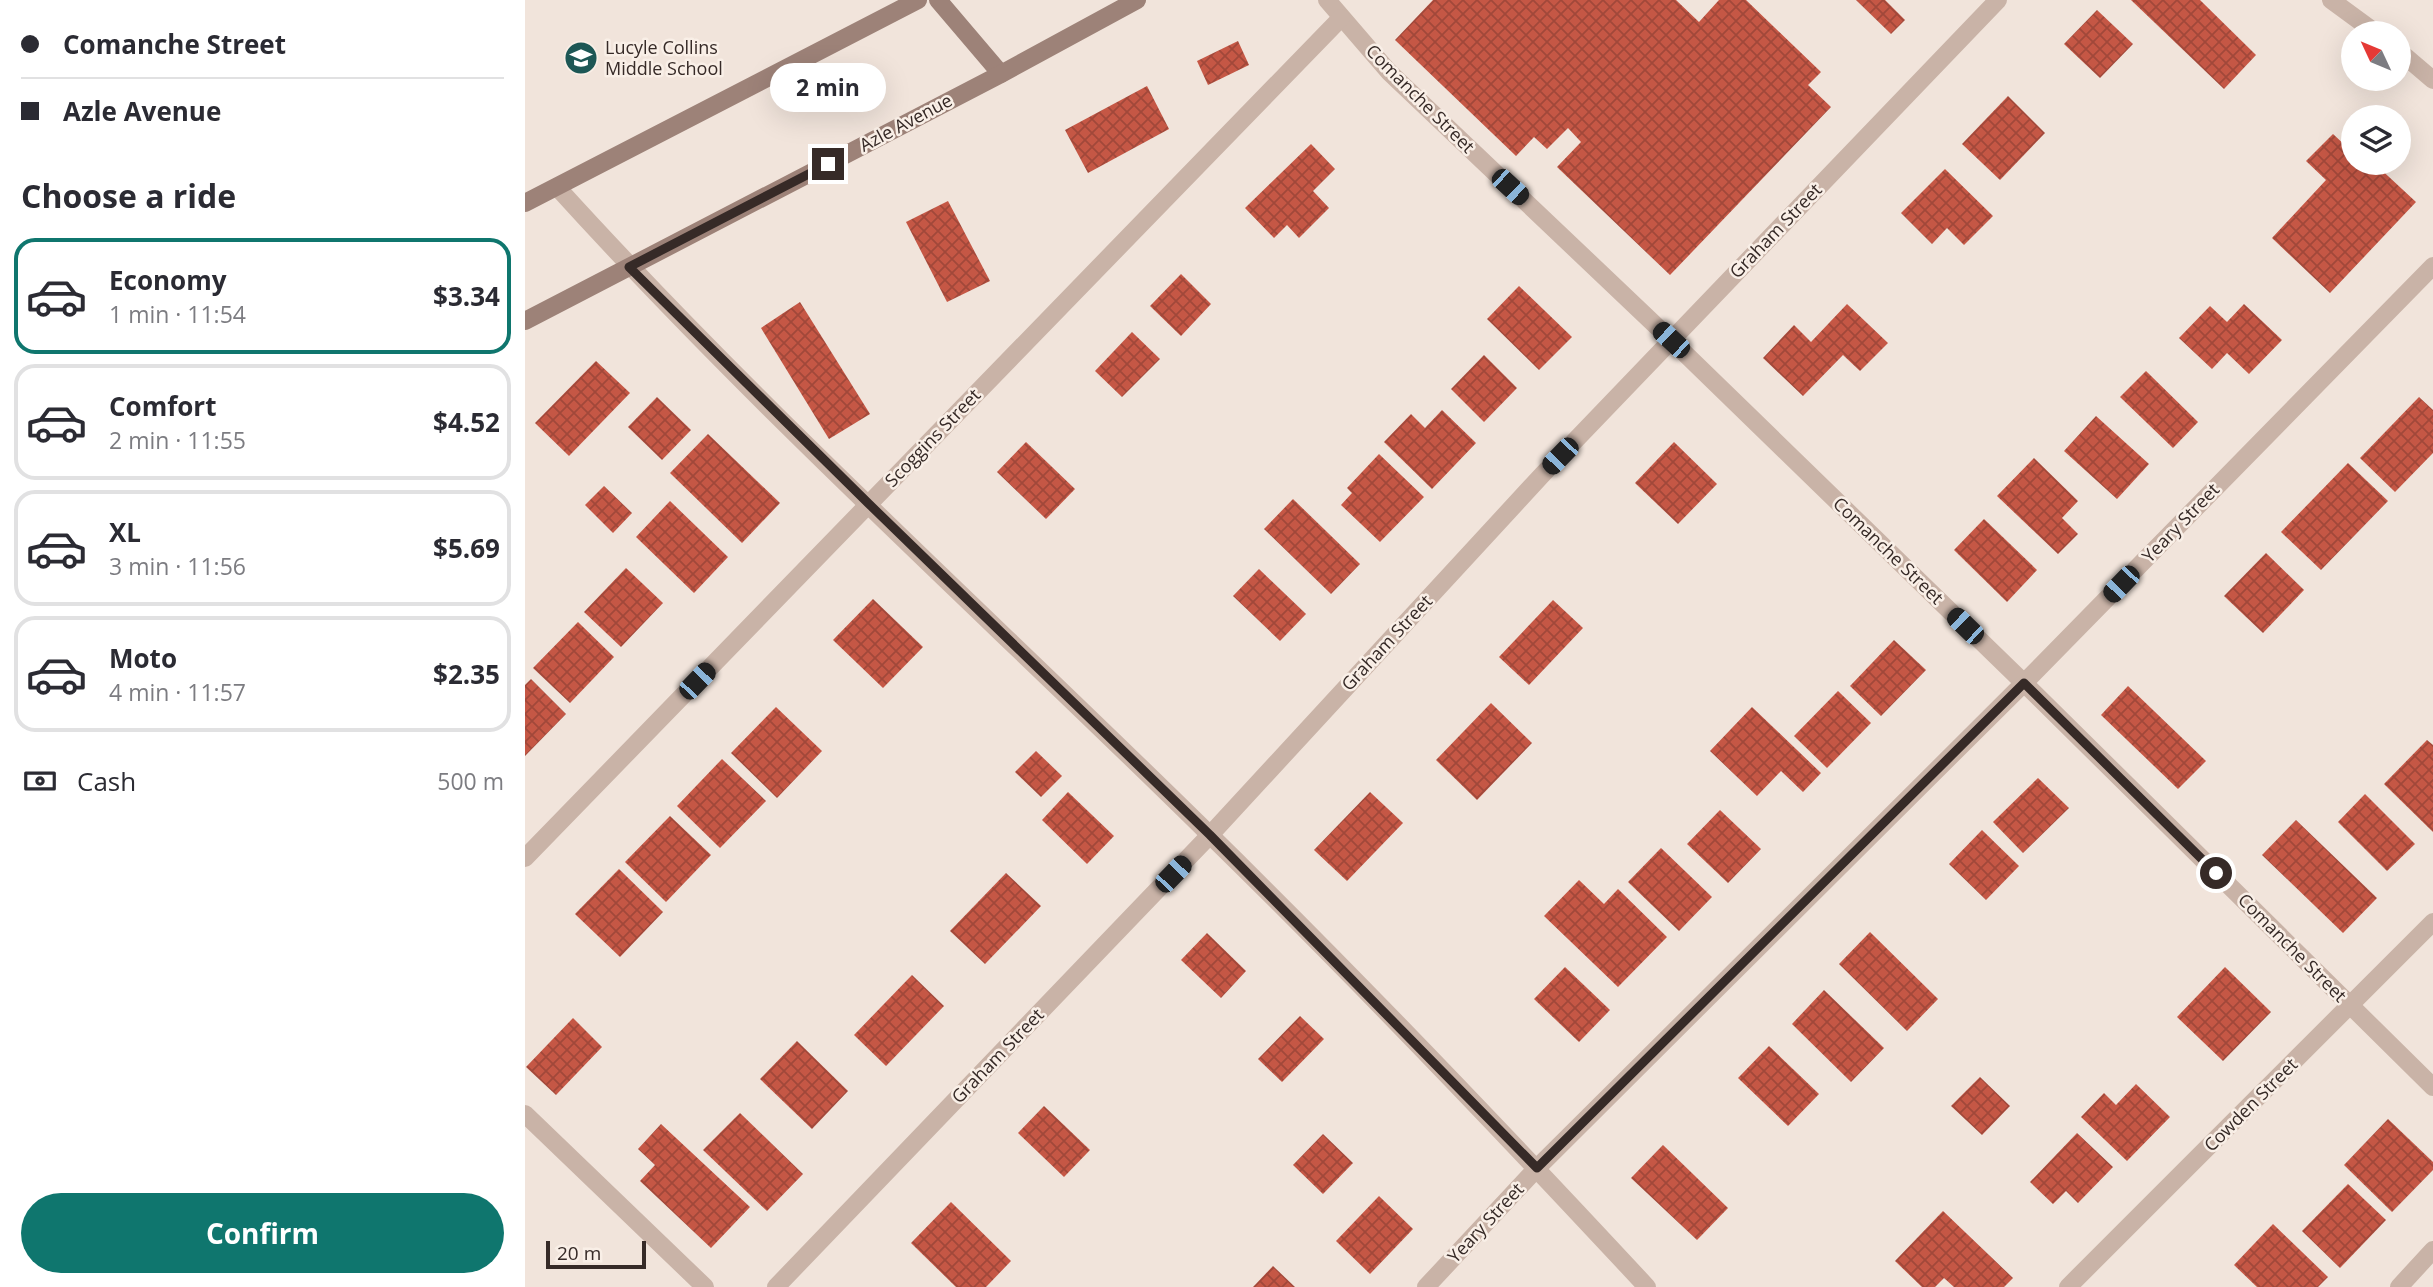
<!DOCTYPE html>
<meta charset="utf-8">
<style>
:root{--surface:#fff;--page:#f2f2f3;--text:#2b2b33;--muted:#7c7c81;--line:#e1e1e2;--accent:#0f766e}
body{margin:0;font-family:"Open Sans",sans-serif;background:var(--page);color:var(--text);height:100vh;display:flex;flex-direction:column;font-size:26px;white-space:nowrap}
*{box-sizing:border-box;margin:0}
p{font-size:23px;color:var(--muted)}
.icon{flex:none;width:38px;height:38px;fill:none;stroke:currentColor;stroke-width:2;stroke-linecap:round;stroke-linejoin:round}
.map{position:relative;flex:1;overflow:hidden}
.drawer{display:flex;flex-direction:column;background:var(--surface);width:525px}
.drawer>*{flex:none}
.guide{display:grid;align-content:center;height:154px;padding:0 21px;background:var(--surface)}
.needle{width:46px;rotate:314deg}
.controls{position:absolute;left:1816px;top:21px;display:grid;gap:14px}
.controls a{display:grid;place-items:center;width:70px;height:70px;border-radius:50%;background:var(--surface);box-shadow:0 7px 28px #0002;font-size:35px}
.scale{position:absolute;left:21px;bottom:18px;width:100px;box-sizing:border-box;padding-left:7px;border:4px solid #362a27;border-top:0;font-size:19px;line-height:24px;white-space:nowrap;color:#362a27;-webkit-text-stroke:5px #f9efe7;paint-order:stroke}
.end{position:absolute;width:32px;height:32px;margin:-16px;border:9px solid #362a27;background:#fff;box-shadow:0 0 0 4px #fff}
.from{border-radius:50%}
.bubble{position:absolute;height:49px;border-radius:24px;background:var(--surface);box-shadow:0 7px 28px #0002;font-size:23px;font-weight:700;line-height:49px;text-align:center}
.car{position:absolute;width:21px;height:42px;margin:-21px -10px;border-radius:9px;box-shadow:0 0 5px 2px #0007;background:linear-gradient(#222 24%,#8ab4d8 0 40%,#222 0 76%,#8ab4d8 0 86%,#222 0)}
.guide b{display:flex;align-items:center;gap:24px;height:66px;font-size:26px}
.guide b+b{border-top:2px solid var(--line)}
.guide i{width:18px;height:18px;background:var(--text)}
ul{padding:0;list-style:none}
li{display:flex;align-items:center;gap:21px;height:116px;margin:0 14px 10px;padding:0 7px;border:4px solid var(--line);border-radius:21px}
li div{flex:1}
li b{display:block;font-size:26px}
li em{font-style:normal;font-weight:700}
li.selected{border-color:var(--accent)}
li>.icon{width:63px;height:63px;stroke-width:1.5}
h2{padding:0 21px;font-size:32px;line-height:84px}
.pay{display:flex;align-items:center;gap:18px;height:77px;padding:0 21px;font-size:26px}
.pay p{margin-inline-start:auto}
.action{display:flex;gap:14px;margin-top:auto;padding:14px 21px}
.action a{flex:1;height:80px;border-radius:42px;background:var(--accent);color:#fff;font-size:28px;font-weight:700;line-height:80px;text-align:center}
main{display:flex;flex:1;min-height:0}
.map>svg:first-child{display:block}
</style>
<main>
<section class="drawer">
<div class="guide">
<b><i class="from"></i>Comanche Street</b>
<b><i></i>Azle Avenue</b>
</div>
<h2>Choose a ride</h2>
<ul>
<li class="selected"><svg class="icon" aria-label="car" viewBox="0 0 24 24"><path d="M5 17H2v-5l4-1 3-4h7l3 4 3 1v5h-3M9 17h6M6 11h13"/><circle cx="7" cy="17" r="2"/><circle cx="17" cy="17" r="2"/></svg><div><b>Economy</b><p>1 min · 11:54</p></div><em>$3.34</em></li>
<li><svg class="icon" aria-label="car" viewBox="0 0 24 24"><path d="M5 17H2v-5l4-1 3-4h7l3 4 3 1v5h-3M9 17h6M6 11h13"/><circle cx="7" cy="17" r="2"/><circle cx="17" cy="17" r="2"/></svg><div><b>Comfort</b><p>2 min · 11:55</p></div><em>$4.52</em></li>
<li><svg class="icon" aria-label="car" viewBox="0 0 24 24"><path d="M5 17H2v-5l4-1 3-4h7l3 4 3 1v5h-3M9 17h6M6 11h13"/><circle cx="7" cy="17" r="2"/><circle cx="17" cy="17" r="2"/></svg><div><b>XL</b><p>3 min · 11:56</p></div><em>$5.69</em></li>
<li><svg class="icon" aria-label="car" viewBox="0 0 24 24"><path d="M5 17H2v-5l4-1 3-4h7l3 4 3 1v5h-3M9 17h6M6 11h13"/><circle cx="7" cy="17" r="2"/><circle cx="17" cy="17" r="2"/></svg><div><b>Moto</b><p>4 min · 11:57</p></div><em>$2.35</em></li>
</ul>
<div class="pay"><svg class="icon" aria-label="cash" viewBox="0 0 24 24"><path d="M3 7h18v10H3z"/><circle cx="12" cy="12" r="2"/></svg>Cash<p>500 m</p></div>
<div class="action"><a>Confirm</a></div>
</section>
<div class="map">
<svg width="1908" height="1287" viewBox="0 0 1908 1287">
<defs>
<pattern id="building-cross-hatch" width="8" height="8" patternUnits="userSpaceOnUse" patternTransform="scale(1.75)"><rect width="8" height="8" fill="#c55745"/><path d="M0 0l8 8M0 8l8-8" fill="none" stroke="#a1483a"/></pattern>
</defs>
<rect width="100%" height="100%" fill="#f1e4db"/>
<g fill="url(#building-cross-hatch)">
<path d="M908,0H1151L1174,22L1194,0H1221L1296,72L1283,85L1306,107L1145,275L1032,167L1056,142L1043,128L1022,149L1009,137L991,156L870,40Z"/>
<path d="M1331,0H1360L1380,20L1366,34Z"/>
<path d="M1606,0H1675L1731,55L1699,89Z"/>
<path d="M1572,10L1608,44L1575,78L1539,44Z"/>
<path d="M713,41L724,65L683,85L672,61Z"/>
<path d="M622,86L644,129L563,173L540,130Z"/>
<path d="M1483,96L1520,133L1475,180L1437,144Z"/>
<path d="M1808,134L1823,148L1829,142V163H1849L1891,202L1805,293L1747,238L1801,180L1781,161Z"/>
<path d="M786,144L810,169L788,191L804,208L774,238L762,225L749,238L720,208Z"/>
<path d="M1420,169L1468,216L1439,245L1422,228L1407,244L1376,213Z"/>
<path d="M423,201L465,281L422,302L381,222Z"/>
<path d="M656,274L686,304L656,336L625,306Z"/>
<path d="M994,286L1047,337L1014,370L962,319Z"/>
<path d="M275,302L345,414L304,439L236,328Z"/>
<path d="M1322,304L1363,343L1335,371L1318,355L1278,396L1238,358L1269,325L1286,342Z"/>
<path d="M1719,304L1757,340L1724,374L1702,353L1687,369L1654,338L1685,306L1702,322Z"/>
<path d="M607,332L635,359L597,397L570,371Z"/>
<path d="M959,355L992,388L959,422L926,389Z"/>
<path d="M71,361L105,393L44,456L10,423Z"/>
<path d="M1621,371L1673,422L1648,448L1595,397Z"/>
<path d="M132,397L166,430L137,460L103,427Z"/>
<path d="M1894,397L1908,410V453L1870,492L1835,458Z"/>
<path d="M917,410L951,443L907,489L859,442L886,414L900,428Z"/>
<path d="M1571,416L1624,464L1592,499L1539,451Z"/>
<path d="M183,434L255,503L217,543L145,473Z"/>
<path d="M501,442L550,489L521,519L472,472Z"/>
<path d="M1149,442L1192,484L1153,524L1110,483Z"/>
<path d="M854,454L899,497L855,542L816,505L827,493L822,488Z"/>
<path d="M1509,458L1553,501L1537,518L1553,534L1533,554L1472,496Z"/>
<path d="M1823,463L1863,501L1796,570L1756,532Z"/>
<path d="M79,486L107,513L88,533L60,505Z"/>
<path d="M768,499L835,564L806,594L739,529Z"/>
<path d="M145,501L203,557L169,593L111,537Z"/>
<path d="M1459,519L1512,570L1482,602L1429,550Z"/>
<path d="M1741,553L1779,590L1738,633L1699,596Z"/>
<path d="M101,568L138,603L96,647L59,612Z"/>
<path d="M734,569L781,614L755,641L708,596Z"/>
<path d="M348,599L398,647L358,688L308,640Z"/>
<path d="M1028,600L1058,628L1004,685L974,657Z"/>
<path d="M53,622L89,657L45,703L8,668Z"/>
<path d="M1369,640L1401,670L1356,716L1325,686Z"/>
<path d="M6,679L41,714L0,756V685Z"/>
<path d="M1603,686L1681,761L1653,789L1576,715Z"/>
<path d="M1313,691L1346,723L1302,768L1269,736Z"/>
<path d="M966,703L1007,743L952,800L911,760Z"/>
<path d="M251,707L297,751L252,798L206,753Z"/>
<path d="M1227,707L1296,773L1278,792L1256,771L1232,796L1185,751Z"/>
<path d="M1902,740L1908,745V832L1859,784Z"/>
<path d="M511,751L537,776L516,797L490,772Z"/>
<path d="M197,759L241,801L195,848L152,806Z"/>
<path d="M1513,778L1544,808L1498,853L1468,822Z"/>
<path d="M543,792L589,836L562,864L517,820Z"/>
<path d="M845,792L878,823L822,881L789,850Z"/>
<path d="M1840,794L1890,844L1862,871L1813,822Z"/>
<path d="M1195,810L1236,849L1203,883L1162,844Z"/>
<path d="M145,816L186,855L141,902L100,862Z"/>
<path d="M1771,820L1852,898L1818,933L1737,855Z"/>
<path d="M1457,830L1494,866L1461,900L1424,864Z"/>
<path d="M1136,848L1187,897L1154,931L1103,882Z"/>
<path d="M94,869L138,912L95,957L50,914Z"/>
<path d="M481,873L516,906L460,964L425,931Z"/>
<path d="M1054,880L1079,904L1093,889L1142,937L1093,987L1019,916Z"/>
<path d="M1345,932L1413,999L1382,1031L1314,964Z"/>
<path d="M682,933L721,971L696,998L656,960Z"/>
<path d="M1040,967L1085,1010L1054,1042L1009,999Z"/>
<path d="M1700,967L1746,1012L1698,1061L1652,1017Z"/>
<path d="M387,975L419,1006L361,1066L329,1035Z"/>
<path d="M1299,990L1359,1048L1326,1082L1267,1024Z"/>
<path d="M775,1016L799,1039L757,1082L733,1059Z"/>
<path d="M48,1018L77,1047L31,1095L1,1067Z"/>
<path d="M272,1041L323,1091L287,1129L235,1079Z"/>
<path d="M1244,1046L1294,1094L1263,1126L1213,1078Z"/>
<path d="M1455,1077L1485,1106L1457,1135L1426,1106Z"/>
<path d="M1611,1084L1645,1117L1602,1161L1556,1117L1579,1093L1591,1105Z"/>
<path d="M519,1106L565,1150L539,1177L493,1133Z"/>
<path d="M215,1113L278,1174L242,1211L178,1150Z"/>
<path d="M1863,1119L1908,1162V1170L1867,1212L1819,1165Z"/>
<path d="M136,1124L225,1207L186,1248L115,1181L130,1165L113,1149Z"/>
<path d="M1552,1133L1588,1167L1553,1203L1541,1191L1528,1204L1505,1182Z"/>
<path d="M798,1134L828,1163L798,1194L768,1165Z"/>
<path d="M1138,1145L1203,1208L1172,1240L1106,1178Z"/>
<path d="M1823,1184L1861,1220L1815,1268L1777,1231Z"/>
<path d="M854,1196L888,1229L845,1274L811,1241Z"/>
<path d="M426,1202L486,1261L461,1287H431L386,1243Z"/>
<path d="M1418,1211L1488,1278L1479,1287H1429L1419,1278L1410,1287H1397L1370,1261Z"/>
<path d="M1748,1224L1803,1277L1793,1287H1732L1709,1265Z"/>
<path d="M748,1266L770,1287H728Z"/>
</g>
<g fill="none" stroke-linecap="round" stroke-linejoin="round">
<g stroke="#c9b3a7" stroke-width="18">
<path d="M802,0L864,72L1146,340L1499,683L1908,1087"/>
<path d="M1806,0L1851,33"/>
<path d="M1874,51L1908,80"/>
<path d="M32,187C238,414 466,619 684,834C834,981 979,1133 1122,1287"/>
<path d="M0,858L816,18"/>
<path d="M0,1114L180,1287"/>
<path d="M251,1287L685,835L1017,475L1473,0"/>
<path d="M901,1287L1012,1168L1499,683L1908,266"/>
<path d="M1543,1287L1908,922"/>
<path d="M1874,1287L1908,1250"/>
</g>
<g stroke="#9d8278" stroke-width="18">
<path d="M413,0L476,74"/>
<path d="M0,203L393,0"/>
<path d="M0,321L476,74L612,0"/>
</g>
</g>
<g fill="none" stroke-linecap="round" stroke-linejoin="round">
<path stroke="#362a27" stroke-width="9" d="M303,164L104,267L344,504L685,835L1012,1168L1499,683L1691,873"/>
</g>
<defs>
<symbol id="school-disc" viewBox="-11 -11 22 22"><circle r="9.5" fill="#1d5755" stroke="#f9efe7"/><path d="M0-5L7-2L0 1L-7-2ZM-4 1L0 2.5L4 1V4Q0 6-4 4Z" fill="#fff"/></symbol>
</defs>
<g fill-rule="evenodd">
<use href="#school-disc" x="37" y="39" width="38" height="38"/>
</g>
<g text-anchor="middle" stroke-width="5" stroke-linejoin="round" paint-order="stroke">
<g font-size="18" fill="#362a27" stroke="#f9efe7" text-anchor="start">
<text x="80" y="54">Lucyle Collins<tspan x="80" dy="21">Middle School</tspan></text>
</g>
<g font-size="18" fill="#362a27" stroke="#f9efe7">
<text transform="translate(895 99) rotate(45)" y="6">Comanche Street</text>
<text transform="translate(381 123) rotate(-28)" y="6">Azle Avenue</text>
<text transform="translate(1251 231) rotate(-46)" y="6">Graham Street</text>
<text transform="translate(408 438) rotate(-46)" y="6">Scoggins Street</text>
<text transform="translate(1656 523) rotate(-46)" y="6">Yeary Street</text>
<text transform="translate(1363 551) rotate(44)" y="6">Comanche Street</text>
<text transform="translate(862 643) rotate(-47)" y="6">Graham Street</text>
<text transform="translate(1767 948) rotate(45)" y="6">Comanche Street</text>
<text transform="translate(473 1056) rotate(-46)" y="6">Graham Street</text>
<text transform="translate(1726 1105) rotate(-45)" y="6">Cowden Street</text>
<text transform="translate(961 1223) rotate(-47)" y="6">Yeary Street</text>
</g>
</g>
</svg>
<div class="controls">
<a><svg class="needle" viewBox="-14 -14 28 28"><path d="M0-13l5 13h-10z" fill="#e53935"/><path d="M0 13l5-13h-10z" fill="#7c7c81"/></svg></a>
<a><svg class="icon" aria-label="layers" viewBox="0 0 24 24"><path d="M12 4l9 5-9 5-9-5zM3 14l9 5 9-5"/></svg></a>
</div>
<div class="scale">20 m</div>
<i class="end from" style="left:1691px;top:873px"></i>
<i class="end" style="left:303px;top:164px"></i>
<div class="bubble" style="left:245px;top:63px;width:116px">2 min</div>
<i class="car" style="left:985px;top:187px;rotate:133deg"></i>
<i class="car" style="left:1146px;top:340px;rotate:313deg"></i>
<i class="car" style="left:1035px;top:456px;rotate:224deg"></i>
<i class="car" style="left:1596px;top:584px;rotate:224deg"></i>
<i class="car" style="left:1440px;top:626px;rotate:314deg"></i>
<i class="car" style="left:172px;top:681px;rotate:44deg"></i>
<i class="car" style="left:648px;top:874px;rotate:44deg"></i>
</div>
</main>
